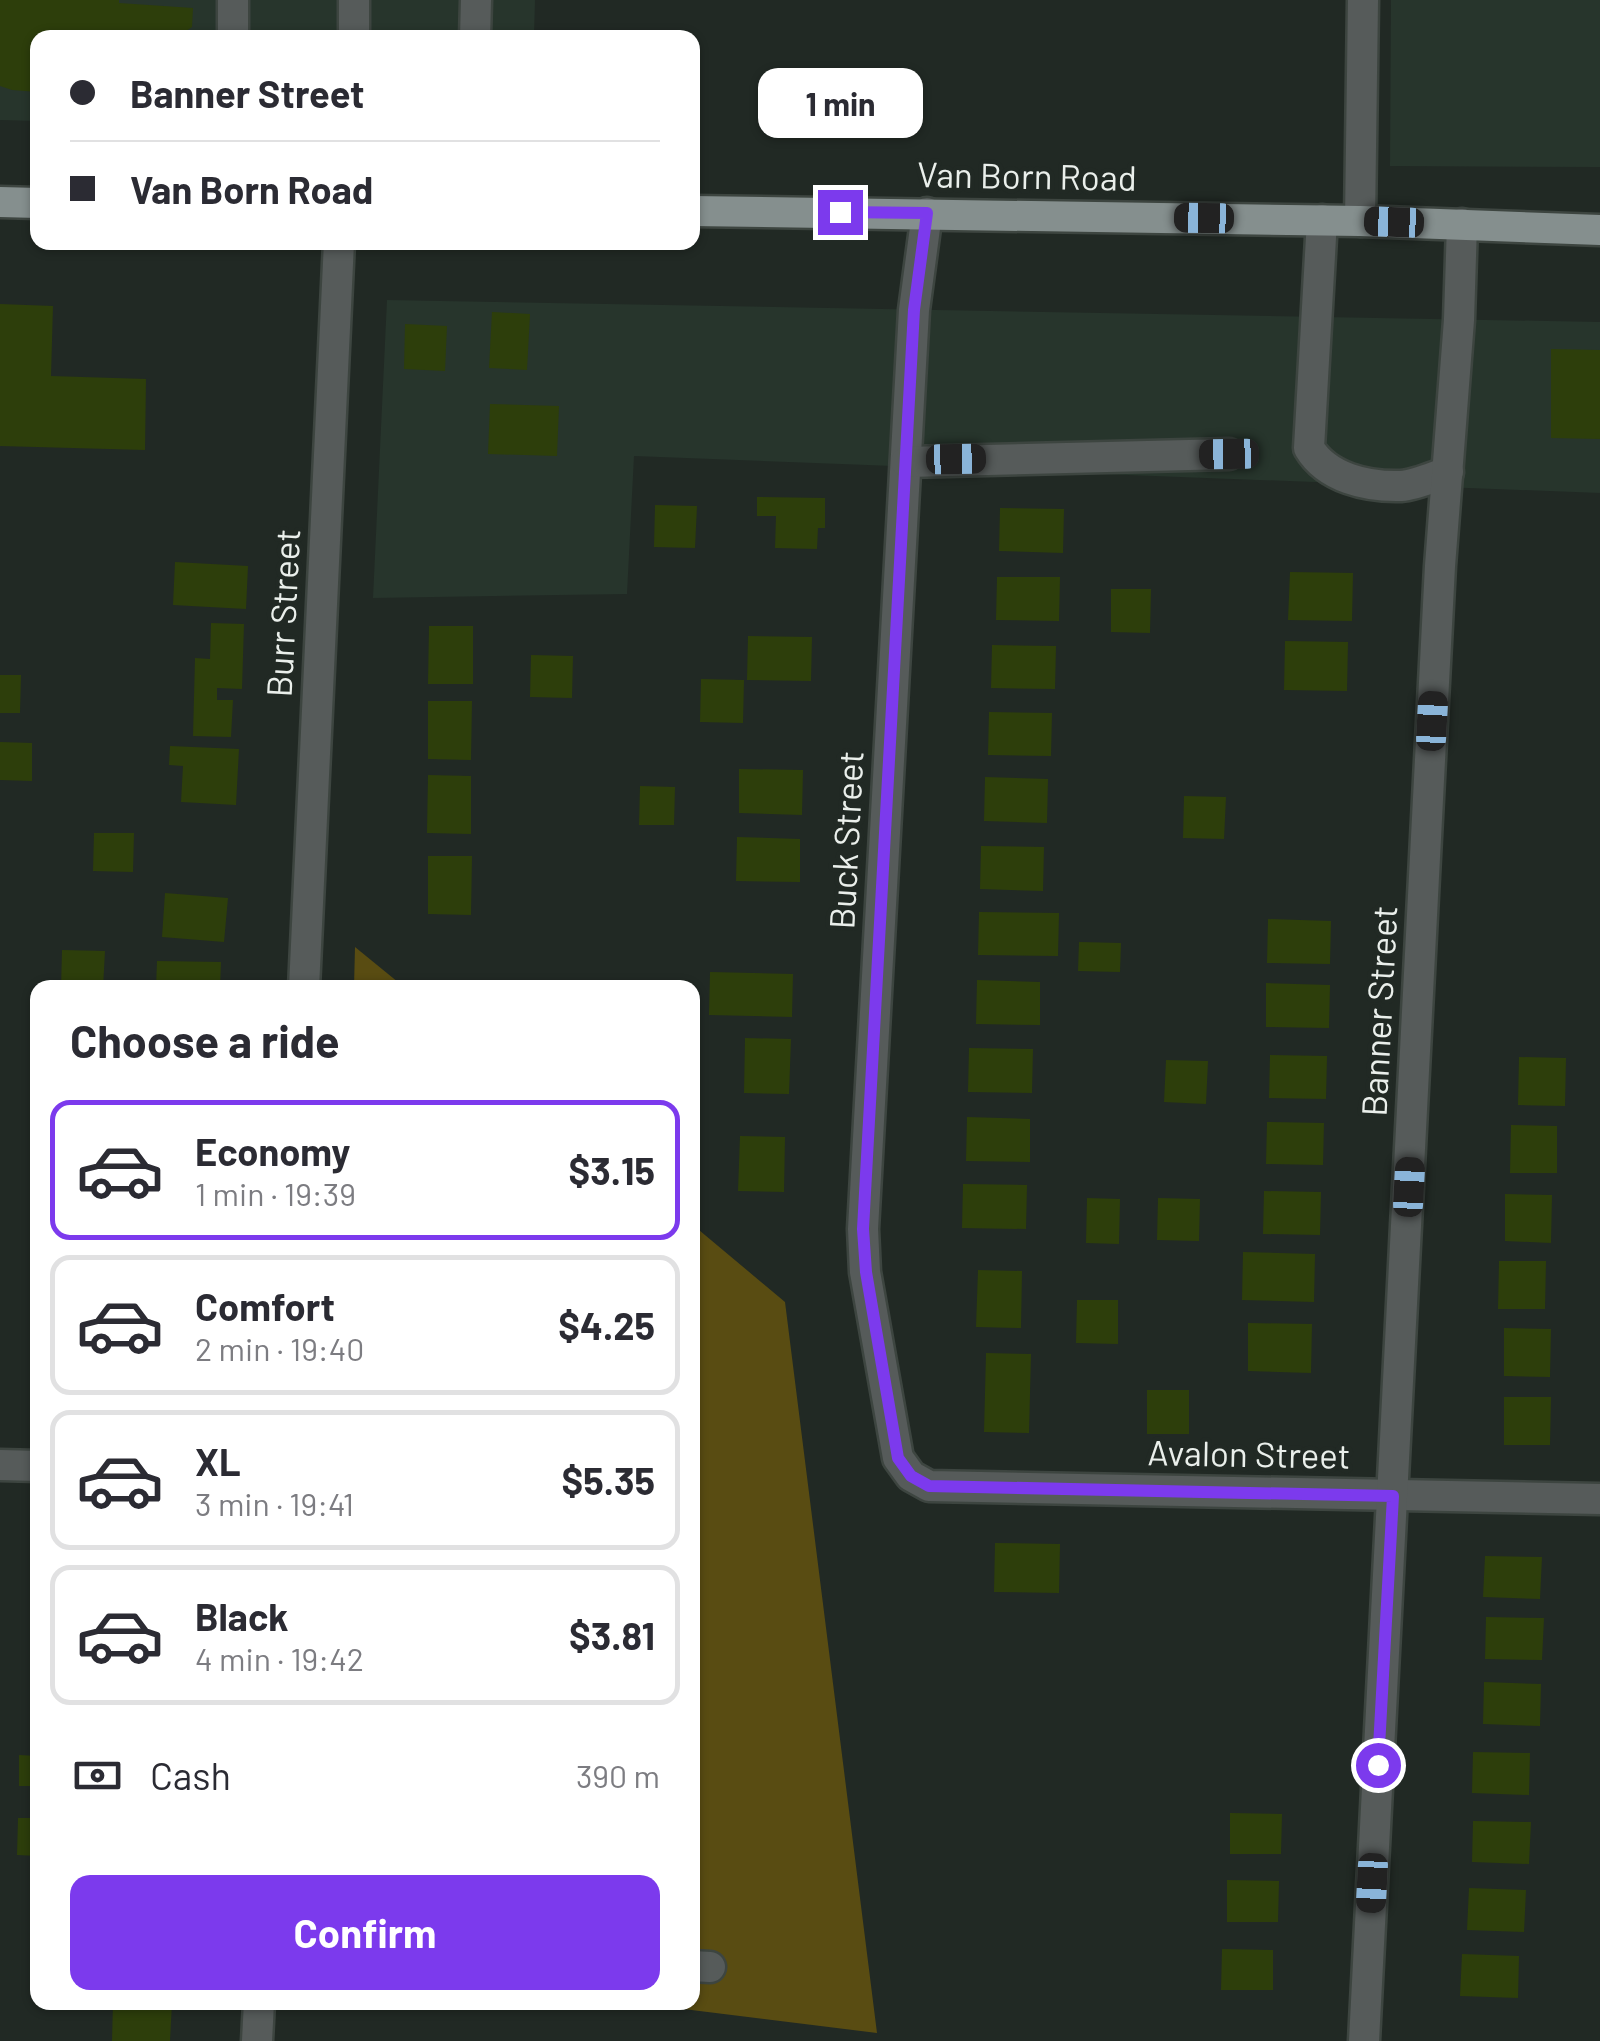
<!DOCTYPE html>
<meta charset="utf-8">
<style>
:root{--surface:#fff;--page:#f2f2f3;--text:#2b2b33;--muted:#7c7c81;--line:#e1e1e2;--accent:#7c3aed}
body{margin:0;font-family:Barlow,sans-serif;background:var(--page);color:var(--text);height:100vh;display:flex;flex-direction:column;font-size:38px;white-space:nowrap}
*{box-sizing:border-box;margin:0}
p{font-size:32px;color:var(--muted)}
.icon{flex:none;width:55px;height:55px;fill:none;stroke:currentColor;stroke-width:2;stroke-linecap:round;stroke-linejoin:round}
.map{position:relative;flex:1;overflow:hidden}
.details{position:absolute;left:30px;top:980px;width:670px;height:1030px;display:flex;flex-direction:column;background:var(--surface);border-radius:20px;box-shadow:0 2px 8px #0004}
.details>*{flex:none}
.guide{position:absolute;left:30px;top:30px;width:670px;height:220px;border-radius:20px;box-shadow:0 2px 8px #0004;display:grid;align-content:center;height:220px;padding:0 40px;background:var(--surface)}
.end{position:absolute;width:45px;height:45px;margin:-22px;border:12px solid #7c3aed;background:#fff;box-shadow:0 0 0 5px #fff}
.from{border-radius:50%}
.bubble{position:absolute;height:70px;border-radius:20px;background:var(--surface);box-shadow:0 2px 8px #0004;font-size:32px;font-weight:700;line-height:70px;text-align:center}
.car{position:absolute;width:30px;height:60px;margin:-30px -15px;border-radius:12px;box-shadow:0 0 8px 2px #0007;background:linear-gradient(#222 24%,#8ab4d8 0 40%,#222 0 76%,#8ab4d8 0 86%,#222 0)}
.guide b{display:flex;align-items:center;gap:35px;height:95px;font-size:38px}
.guide b+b{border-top:2px solid var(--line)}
.guide i{width:25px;height:25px;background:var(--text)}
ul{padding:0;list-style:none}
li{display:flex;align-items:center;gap:30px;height:140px;margin:0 20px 15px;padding:0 20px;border:5px solid var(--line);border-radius:20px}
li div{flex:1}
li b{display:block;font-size:38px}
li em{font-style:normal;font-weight:700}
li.current{border-color:var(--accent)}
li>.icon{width:90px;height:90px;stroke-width:1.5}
h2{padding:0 40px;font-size:45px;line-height:120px}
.pay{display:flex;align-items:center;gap:25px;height:110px;padding:0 40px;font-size:38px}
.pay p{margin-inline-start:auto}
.cta{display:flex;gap:20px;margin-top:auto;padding:20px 40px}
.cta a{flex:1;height:115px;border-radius:20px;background:var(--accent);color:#fff;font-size:40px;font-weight:700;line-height:115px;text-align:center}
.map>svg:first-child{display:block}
</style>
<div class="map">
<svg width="1600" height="2041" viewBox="0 0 1600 2041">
<rect width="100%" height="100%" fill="#212924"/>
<g fill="#27352c">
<path d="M0,0H535L534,37L38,38L37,121L0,120Z"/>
<path d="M1391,0H1600V167L1390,166Z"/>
<path d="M387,300L1600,322V493L634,456L627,594L373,598Z"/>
</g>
<g fill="#594c12">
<path d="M355,947L404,987H354Z"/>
<path d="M693,1225L785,1302L877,2033L635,2003L692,2002Z"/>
</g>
<g fill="#2d3e0b">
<path d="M0,0H119V3L193,8L192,27L176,38H38V92L12,90L0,86Z"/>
<path d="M0,304L53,306L51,376L146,379L145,450L0,446Z"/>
<path d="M492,312L530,314L527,370L489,368Z"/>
<path d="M405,324L447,326L445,371L404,369Z"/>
<path d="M1551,349L1600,350V439L1551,438Z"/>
<path d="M490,404L559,406L557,456L488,454Z"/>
<path d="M757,497L825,498V528H818L817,549L775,548L776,516H757Z"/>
<path d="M655,505L697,506L695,548L654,547Z"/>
<path d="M1000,508L1064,509L1063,553L999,551Z"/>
<path d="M175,562L248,566L246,609L173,605Z"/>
<path d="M1290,572L1353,573L1352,621L1288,620Z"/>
<path d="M997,577H1060L1059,621L996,620Z"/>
<path d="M1111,589H1151L1150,633L1111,632Z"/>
<path d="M211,623L244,624L242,689L217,688V700H233L231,737L193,736L195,658L210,659Z"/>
<path d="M429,626H473V684H428Z"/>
<path d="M748,636L812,637L811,681L747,680Z"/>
<path d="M1285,641L1348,642L1347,691L1284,690Z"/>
<path d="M992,645L1056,646L1055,689L991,688Z"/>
<path d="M531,655L573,656L572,698L530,697Z"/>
<path d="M0,675H21L20,713H0Z"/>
<path d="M701,679L744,680L743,723L700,722Z"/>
<path d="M428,701H472L471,760L428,759Z"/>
<path d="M989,712L1052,713L1051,756L988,755Z"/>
<path d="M0,742L32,743V781L0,780Z"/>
<path d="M170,746L239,749L236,805L181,802L183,766L169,765Z"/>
<path d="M739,769L803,770L802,815L739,813Z"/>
<path d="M428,775L471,776V834L427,833Z"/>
<path d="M985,777L1048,779L1047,823L984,821Z"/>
<path d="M640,786L675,787L674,825H639Z"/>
<path d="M1184,796L1226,797L1224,839L1183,838Z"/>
<path d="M94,833H134L133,872L93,871Z"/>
<path d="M737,837L800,839V882L736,881Z"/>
<path d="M981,846L1044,847L1043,891L980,889Z"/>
<path d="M428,856H472L471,915L428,914Z"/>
<path d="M165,893L228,898L224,942L162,937Z"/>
<path d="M979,912L1059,913L1058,956L978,955Z"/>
<path d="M1268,919L1331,921L1330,964L1267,963Z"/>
<path d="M1079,942L1121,943L1120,972L1078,971Z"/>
<path d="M62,950L105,951L103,988H61Z"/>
<path d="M157,961L221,962L220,988H156Z"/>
<path d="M710,972L793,974L792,1017L709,1015Z"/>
<path d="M977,980L1040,982V1025L976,1024Z"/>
<path d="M1266,983L1330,985L1329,1028L1266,1027Z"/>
<path d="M745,1038L791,1039L789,1094L744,1093Z"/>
<path d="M969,1048L1033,1049L1032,1093L968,1092Z"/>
<path d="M1270,1055L1327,1056L1326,1099L1269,1098Z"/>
<path d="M1519,1057L1566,1058L1565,1106L1518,1105Z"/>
<path d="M1166,1060L1208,1061L1206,1104L1164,1102Z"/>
<path d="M967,1117L1030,1119V1162L966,1161Z"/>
<path d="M1267,1122L1324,1123L1323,1165L1266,1164Z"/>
<path d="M1511,1125L1557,1126V1173H1510Z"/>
<path d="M740,1136L785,1137L784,1192L738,1191Z"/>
<path d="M963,1184L1027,1185L1026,1229L962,1228Z"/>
<path d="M1264,1191L1321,1192L1320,1235L1263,1234Z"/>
<path d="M1505,1194L1552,1195L1551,1243L1505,1241Z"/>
<path d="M1087,1198L1120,1199L1119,1244L1086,1243Z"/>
<path d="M1158,1198L1200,1199L1199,1241L1157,1240Z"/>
<path d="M1243,1252L1315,1254L1314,1302L1242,1300Z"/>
<path d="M1499,1261H1546L1545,1309H1498Z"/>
<path d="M978,1270L1022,1271L1021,1328L976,1327Z"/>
<path d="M1077,1300H1118V1344L1076,1343Z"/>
<path d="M1248,1323L1312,1324L1311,1373L1248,1371Z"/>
<path d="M1504,1328L1551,1329L1550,1377L1504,1376Z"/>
<path d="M986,1353L1031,1354L1029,1433L984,1432Z"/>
<rect x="1147" y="1390" width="42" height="44"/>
<path d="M1504,1397H1551L1550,1445H1504Z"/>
<path d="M995,1543L1060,1544L1059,1593L994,1592Z"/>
<path d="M1485,1556L1542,1557L1540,1599L1483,1597Z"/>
<path d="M1486,1617L1544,1618L1542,1660L1485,1659Z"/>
<path d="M1484,1682L1541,1684L1540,1726L1483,1724Z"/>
<path d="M1473,1752L1530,1753L1529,1795L1472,1793Z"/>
<path d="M19,1755L38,1756V1786H19Z"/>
<path d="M1230,1813L1282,1814L1281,1854H1230Z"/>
<path d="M18,1818H38V1856L17,1855Z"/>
<path d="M1473,1821L1531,1822L1529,1864L1472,1862Z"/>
<path d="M1227,1880L1279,1881L1278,1922H1227Z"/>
<path d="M1469,1888L1526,1890L1524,1932L1467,1930Z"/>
<path d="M1222,1949L1273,1950V1990H1221Z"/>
<path d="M1462,1954L1519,1956L1518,1998L1460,1996Z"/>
<path d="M113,2002L172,2003L170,2041H112Z"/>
</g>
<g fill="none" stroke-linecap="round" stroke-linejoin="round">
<defs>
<g id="minor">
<path d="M233,0V38"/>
<path d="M354,0V38"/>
<path d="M475,38L476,0"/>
<path d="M927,213L914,310L863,1229L865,1272L898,1458L911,1476L929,1486L1600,1499"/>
<path d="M1322,220L1309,448C1327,478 1367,487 1401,486C1416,485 1433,477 1448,472"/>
<path d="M1360,221L1363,0"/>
<path d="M906,462L1229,454"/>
<path d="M304,988L339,242"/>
<path d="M0,1465L38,1466"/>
<path d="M692,1966L710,1967"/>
<path d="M257,2041L259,2002"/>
<path d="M1364,2041L1440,566L1459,320L1462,224"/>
</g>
<g id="major">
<path d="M0,202L38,203"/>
<path d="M692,211L1360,221L1600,230"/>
</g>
</defs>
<use href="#minor" stroke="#3d4540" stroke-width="35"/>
<use href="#major" stroke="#3d4540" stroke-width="35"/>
<use href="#minor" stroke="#565b5a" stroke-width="30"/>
<use href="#major" stroke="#858f8e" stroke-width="30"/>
</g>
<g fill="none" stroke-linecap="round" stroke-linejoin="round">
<path stroke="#7c3aed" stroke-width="12" d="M840,212L927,213L914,310L863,1229L866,1272L898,1458L911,1476L929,1486L1393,1496L1378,1765"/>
</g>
<g text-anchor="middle" stroke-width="9" stroke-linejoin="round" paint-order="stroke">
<g font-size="35" fill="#eaefeb" stroke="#212924">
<text transform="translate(1027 177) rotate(1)" y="12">Van Born Road</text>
<text transform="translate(284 613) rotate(-87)" y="12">Burr Street</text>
<text transform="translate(847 840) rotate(-87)" y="12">Buck Street</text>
<text transform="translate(1380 1011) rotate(-87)" y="12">Banner Street</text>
<text transform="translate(1249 1455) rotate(1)" y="12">Avalon Street</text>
</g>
</g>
</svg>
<i class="end from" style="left:1378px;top:1765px"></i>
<i class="end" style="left:840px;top:212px"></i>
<div class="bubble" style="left:758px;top:68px;width:165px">1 min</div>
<i class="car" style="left:1204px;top:218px;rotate:271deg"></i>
<i class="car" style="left:1394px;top:222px;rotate:272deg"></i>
<i class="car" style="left:1229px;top:454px;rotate:269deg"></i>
<i class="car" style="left:956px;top:459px;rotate:89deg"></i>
<i class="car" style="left:1432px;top:721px;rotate:3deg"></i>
<i class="car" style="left:1409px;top:1187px;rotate:3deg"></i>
<i class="car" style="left:1372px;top:1883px;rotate:183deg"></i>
<div class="guide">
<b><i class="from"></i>Banner Street</b>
<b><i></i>Van Born Road</b>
</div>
<section class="details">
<h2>Choose a ride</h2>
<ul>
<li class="current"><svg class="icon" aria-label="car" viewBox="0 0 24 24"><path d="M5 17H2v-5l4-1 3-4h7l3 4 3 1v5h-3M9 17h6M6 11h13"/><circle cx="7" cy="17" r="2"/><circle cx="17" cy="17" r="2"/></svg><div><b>Economy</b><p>1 min · 19:39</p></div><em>$3.15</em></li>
<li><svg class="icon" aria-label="car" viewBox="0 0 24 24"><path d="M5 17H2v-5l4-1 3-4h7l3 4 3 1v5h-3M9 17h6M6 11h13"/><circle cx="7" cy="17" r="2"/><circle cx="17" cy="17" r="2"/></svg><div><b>Comfort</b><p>2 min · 19:40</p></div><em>$4.25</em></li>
<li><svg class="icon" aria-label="car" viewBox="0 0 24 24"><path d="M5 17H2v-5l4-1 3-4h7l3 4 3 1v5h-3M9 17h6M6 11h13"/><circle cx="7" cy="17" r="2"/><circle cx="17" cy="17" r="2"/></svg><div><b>XL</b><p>3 min · 19:41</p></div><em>$5.35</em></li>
<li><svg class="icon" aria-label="car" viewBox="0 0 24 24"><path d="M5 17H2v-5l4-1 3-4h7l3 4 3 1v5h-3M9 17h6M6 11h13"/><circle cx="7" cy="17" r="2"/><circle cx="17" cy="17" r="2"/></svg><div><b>Black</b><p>4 min · 19:42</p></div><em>$3.81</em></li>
</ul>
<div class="pay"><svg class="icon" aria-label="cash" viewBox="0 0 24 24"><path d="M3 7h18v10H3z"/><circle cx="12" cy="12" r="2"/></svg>Cash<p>390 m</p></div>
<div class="cta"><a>Confirm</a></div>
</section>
</div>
